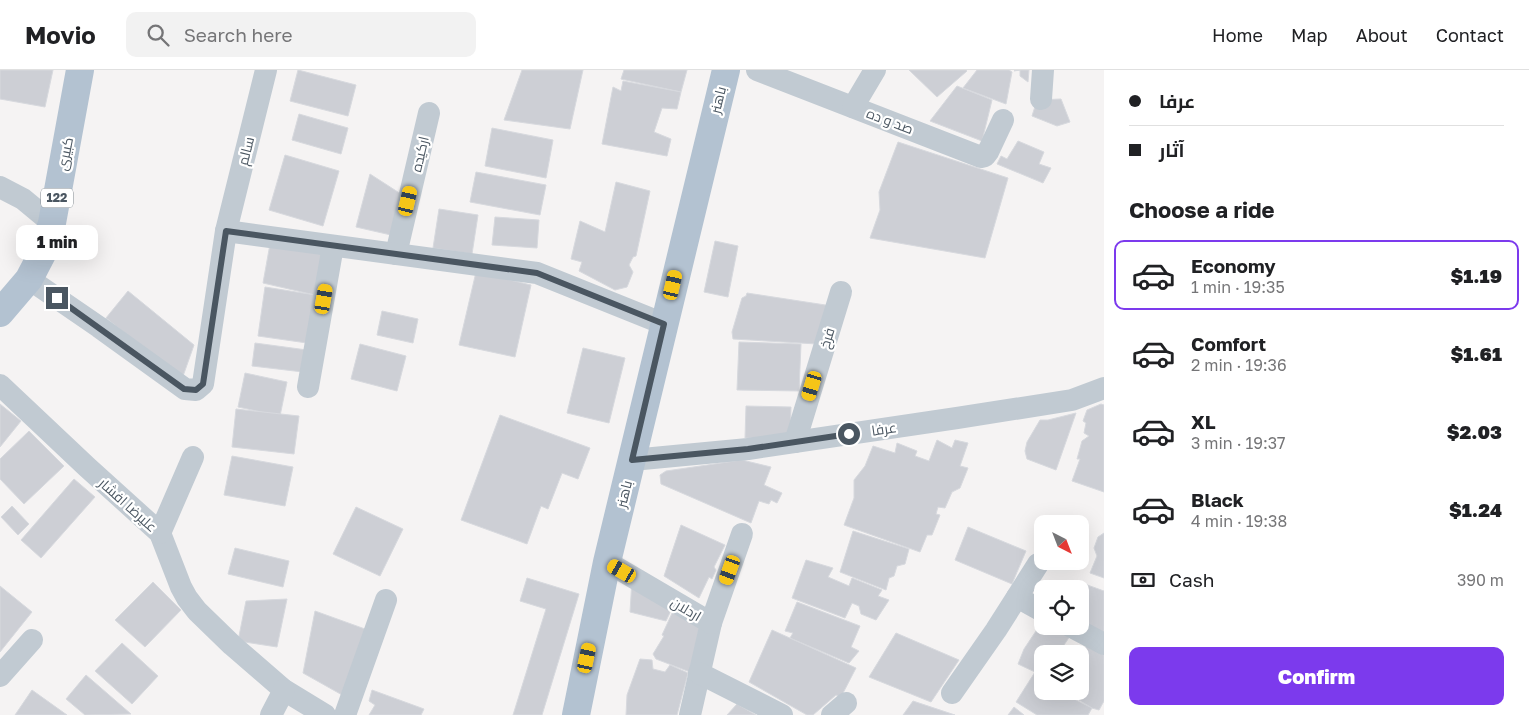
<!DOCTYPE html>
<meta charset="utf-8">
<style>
:root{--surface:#fff;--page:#f2f2f2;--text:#202124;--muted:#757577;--line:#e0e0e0;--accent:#7c3aed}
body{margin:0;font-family:"Golos Text",Cairo,sans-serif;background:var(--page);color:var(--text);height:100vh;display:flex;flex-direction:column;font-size:19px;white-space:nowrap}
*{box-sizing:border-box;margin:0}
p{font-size:16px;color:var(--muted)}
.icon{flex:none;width:28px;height:28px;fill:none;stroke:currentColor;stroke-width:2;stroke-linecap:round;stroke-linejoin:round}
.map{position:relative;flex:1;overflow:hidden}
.side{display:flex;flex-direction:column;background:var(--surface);width:425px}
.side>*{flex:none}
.top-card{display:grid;align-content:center;height:110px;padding:0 25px;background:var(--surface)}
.needle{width:32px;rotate:138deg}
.controls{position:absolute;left:1034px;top:445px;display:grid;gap:10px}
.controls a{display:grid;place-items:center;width:55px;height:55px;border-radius:10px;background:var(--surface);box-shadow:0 5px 20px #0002;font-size:25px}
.end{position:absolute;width:22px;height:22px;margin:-11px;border:6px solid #4a5661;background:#fff;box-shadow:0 0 0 2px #fff}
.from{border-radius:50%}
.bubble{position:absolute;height:35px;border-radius:10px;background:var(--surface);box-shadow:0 5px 20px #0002;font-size:16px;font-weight:800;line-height:35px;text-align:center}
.car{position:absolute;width:15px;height:30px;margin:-15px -8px;border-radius:6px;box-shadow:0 0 4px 1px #0007;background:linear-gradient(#f5c518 24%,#345 0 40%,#f5c518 0 76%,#345 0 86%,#f5c518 0)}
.top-card b{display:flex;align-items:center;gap:18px;height:48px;font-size:19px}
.top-card b+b{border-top:1px solid var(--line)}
.top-card i{width:12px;height:12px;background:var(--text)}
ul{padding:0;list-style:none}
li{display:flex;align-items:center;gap:15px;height:70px;margin:0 10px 8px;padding:0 15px;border:2px solid transparent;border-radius:10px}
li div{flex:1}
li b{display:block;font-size:19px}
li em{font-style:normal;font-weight:800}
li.current{border-color:var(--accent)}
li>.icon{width:45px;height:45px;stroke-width:1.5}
h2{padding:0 25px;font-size:22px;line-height:60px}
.pay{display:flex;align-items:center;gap:12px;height:55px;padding:0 25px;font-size:19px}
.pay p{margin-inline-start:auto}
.button{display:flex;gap:10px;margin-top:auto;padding:10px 25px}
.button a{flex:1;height:58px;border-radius:10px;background:var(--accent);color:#fff;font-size:20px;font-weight:800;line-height:58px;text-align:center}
header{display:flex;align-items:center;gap:30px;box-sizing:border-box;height:70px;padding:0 25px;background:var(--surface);border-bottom:1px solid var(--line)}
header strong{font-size:24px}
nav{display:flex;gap:28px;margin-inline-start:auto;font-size:18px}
.search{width:350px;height:45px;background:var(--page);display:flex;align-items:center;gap:12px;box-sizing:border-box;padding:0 18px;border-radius:10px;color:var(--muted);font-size:19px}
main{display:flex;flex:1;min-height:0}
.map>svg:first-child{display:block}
</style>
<header>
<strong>Movio</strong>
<div class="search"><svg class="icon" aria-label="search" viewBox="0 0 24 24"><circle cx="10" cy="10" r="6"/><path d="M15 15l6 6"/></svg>Search here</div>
<nav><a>Home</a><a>Map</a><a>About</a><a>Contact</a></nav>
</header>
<main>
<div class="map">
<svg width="1104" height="645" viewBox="0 0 1104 645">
<rect width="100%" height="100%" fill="#f5f3f3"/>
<g fill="#cdcfd5" stroke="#d7d9de">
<path d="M0,0H53L45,37L0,29Z"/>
<path d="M298,0L356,15L348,46L290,31Z"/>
<path d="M522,0H583L570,59L504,50Z"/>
<path d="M624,0H687L681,22L621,9Z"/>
<path d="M909,0H966L967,1L937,27Z"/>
<path d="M977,0H1009L1012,2L1006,34L963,18Z"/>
<path d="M1015,0H1029L1028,12L1020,6V0L1014,1Z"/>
<path d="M623,11L681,22L677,39L662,38L654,62L671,69L667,86L602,74L613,17L621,21Z"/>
<path d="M957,16L992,30L982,71L930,51Z"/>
<path d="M1061,29L1070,52L1057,56L1032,46L1037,30Z"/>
<path d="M299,44L348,58L341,84L292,70Z"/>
<path d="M492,58L553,70L546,108L485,96Z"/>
<path d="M1018,71L1044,82L1039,94L1051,98L1043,113L997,94L1001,86L1007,89Z"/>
<path d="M898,72L1008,108L985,188L870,168L880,140L879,122Z"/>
<path d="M285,85L339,101L323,156L269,140Z"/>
<path d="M476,102L546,115L540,145L470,132Z"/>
<path d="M370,104L401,124L391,165L356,157Z"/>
<path d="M616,112L650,121L636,186L633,187L629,195L633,202L627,217L615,220L579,201L582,192L571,189L580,151L605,162Z"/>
<path d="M439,139L478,145L472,184L433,178Z"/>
<path d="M495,147L539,150L537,178L492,175Z"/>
<path d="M715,171L738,176L728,227L704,222Z"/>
<path d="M270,174L325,184L315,225L263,213Z"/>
<path d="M476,202L531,215L515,287L459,275Z"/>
<path d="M265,217L315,225L307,273L258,266Z"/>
<path d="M128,221L194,275L182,309L106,248Z"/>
<path d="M747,223L832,236L817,274L733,269L732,262L742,228L746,226Z"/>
<path d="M382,241L418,249L413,273L377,265Z"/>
<path d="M739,272L801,274L799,321L737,320Z"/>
<path d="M255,273L307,280L303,302L252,296Z"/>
<path d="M360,274L406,286L397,321L351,309Z"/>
<path d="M583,278L625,288L609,353L567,343Z"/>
<path d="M245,303L287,312L280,346L238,337Z"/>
<path d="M0,334L21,351L0,377Z"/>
<path d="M1101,334L1104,335V422L1072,411L1080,389H1077L1082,371L1089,366L1084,363L1086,353L1083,351L1087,340Z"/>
<path d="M746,336L791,337L790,369L745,368Z"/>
<path d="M236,339L299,346L294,384L232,377Z"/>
<path d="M1076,343L1056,400L1027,389L1025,381L1027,372L1040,350H1048Z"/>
<path d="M500,345L590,378L578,409L562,403L548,439L541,436L527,474L461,450Z"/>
<path d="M29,361L64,396L24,434L0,409V389Z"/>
<path d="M937,370L952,378L955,370L968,373L960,396L968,398L960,418L952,422L945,438L938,437L936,444L940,445L932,465H927L920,482L844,455L854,428V410L865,396L873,376L895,383L897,373L917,381L915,386L929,391Z"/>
<path d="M232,386L293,397L285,436L224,425Z"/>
<path d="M742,390L771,397L764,415L782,423L777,433L771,430L769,434L759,431L751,453L661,414L660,405L666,401Z"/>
<path d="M74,409L95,427L41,488L21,470Z"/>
<path d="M12,436L29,454L18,465L1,447Z"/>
<path d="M356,437L403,459L380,506L333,484Z"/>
<path d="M681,455L725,475L714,497L716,500L712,509L709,507L699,528L664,506Z"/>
<path d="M968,457L1026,481L1012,514L955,490Z"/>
<path d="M853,461L909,479L905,494L897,496L894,506L889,508L886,520L840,502Z"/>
<path d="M1104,463V508L1090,503L1097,486L1094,478L1098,467Z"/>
<path d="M235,478L289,491L283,517L228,504Z"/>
<path d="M806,490L833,498L828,507L849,516L852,508L882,520L878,526L889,530L876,550L861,544L859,536L852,533L845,548L792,528Z"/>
<path d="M527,508L579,524L542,645H513L546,539L520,531Z"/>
<path d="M632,510L674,534L666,551L630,542Z"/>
<path d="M153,512L181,540L145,577L115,550Z"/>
<path d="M1079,512L1104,521V563L1080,550V519H1076Z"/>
<path d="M0,516L32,542L0,582Z"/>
<path d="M287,529L277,577L238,571L246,531Z"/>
<path d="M797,532L860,556L851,577L859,581L849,593L790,568L793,563L785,561Z"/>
<path d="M674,539L700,556L690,602L656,589L653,584L664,566L662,565Z"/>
<path d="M315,541L365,559L344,626L303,603Z"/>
<path d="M1042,552V556H1054L1070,566L1058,584H1042V603L1035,602L1018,594L1024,579Z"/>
<path d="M772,560L856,598L841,627L836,625L813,645H807L749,612Z"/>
<path d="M896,563L959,590L931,632L869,607Z"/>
<path d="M122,573L158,606L132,634L95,601Z"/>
<path d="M1087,575L1104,585V631L1099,640L1092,638L1064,621H1080V589Z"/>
<path d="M640,589L652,590L653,599L665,602L670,595L688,603L677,645H626L627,625Z"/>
<path d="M1035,602L1042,608V621H1058L1092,638L1088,645H1037L1016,632Z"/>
<path d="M86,605L131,644L85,645L66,629Z"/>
<path d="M32,620L67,645H15Z"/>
<path d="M372,620L424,639L421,645H369L375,635L369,631Z"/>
<path d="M913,631L955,645H903Z"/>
<path d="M737,634L756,645H727Z"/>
<path d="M1014,637L1024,645H1008Z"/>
</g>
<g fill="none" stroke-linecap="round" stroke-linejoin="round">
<g stroke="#c1cad2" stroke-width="22">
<path d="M757,0L981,87L985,86L988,82L1003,50"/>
<path d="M1041,29L1043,0"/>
<path d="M853,37L875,0"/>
<path d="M0,117L23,129L52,153"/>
<path d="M226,161L266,0"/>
<path d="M396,184L429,43"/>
<path d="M29,209L99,257L185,319L196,320L203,314L226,161L537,203L664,254"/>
<path d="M0,315L87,397L160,463L181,517L187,528L197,541L232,575L284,620L325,645"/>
<path d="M308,317L333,176"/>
<path d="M795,372L841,222"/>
<path d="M632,390L748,379L957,348L1072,330L1104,318"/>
<path d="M160,463L193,387"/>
<path d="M607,492L711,553L690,645"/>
<path d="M1017,527L1042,541"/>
<path d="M711,553L742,464"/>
<path d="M1070,556L1104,574"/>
<path d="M699,603L782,645"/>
<path d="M0,606L32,570"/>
<path d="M952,623L996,560L1038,494"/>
<path d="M271,645L284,620"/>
<path d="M345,645L386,530"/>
<path d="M832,645L846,633"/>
</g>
<g stroke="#b3c2d1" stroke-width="28">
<path d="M0,243L29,209L43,182L52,153L80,0"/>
<path d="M576,645L607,492L726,0"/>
</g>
</g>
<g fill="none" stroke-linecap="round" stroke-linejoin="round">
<path stroke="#4a5661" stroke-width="6" d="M57,228L184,319L196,320L203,314L226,161L537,203L664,254L632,390L748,379L849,364"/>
</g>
<g text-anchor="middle" stroke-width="4.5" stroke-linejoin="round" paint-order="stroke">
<rect fill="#fff" stroke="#808990" stroke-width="1" x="41" y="118.5" width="32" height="19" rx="4"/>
<g font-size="12" font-weight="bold" fill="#4a5661">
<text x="57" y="132">122</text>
</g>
<g font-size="14" fill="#4a5661" stroke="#fff">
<text transform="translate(718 30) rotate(-76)" y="5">باهنر</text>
<text transform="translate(890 51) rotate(21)" y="5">صد و ده</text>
<text transform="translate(246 81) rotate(-76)" y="5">سالم</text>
<text transform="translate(65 84) rotate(-79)" y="5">کبیری</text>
<text transform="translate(420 84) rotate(-77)" y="5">ارکیده</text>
<text transform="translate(827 268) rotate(-73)" y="5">فرخ</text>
<text transform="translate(884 359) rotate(-8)" y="5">عرفا</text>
<text transform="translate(624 424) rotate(-76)" y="5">باهنر</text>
<text transform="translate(128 435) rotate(42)" y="5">علیرضا افشار</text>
<text transform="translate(686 539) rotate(31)" y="5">اردلان</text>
</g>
</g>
</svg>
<div class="controls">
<a><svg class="needle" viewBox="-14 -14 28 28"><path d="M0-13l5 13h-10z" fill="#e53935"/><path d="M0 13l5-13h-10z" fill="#757577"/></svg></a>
<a><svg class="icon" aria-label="locate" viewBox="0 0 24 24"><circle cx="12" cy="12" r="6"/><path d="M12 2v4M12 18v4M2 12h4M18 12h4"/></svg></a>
<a><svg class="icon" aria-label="layers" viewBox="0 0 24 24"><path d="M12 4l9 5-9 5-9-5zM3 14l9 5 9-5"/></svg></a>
</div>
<i class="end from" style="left:849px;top:364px"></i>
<i class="end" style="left:57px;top:228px"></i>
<div class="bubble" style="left:16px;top:155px;width:82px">1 min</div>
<i class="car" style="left:408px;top:131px;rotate:13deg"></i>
<i class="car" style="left:673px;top:215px;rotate:13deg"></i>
<i class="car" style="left:324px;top:229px;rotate:10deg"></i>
<i class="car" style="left:812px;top:316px;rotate:197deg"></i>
<i class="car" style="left:730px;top:500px;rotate:200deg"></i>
<i class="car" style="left:622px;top:501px;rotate:300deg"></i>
<i class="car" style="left:587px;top:588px;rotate:12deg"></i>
</div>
<section class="side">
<div class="top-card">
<b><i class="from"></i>عرفا</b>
<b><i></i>آثار</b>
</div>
<h2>Choose a ride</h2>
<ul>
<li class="current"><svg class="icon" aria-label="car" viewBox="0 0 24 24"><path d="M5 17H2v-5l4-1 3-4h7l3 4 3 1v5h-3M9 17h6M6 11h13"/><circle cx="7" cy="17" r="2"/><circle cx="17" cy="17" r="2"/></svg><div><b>Economy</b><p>1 min · 19:35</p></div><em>$1.19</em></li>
<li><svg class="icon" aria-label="car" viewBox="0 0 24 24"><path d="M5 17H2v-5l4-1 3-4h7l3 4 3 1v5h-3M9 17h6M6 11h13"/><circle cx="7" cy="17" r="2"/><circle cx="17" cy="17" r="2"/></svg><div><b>Comfort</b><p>2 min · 19:36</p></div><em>$1.61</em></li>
<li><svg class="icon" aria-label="car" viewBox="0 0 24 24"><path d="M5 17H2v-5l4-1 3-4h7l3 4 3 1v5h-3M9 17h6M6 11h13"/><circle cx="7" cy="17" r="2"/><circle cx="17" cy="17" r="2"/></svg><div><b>XL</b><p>3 min · 19:37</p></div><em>$2.03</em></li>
<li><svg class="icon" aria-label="car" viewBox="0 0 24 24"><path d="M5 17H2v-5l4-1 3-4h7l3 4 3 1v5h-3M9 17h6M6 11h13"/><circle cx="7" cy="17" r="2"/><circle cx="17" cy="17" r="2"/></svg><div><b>Black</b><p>4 min · 19:38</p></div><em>$1.24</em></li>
</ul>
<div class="pay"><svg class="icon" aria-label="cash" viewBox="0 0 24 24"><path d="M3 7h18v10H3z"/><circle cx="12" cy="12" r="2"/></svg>Cash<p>390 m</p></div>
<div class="button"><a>Confirm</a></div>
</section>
</main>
